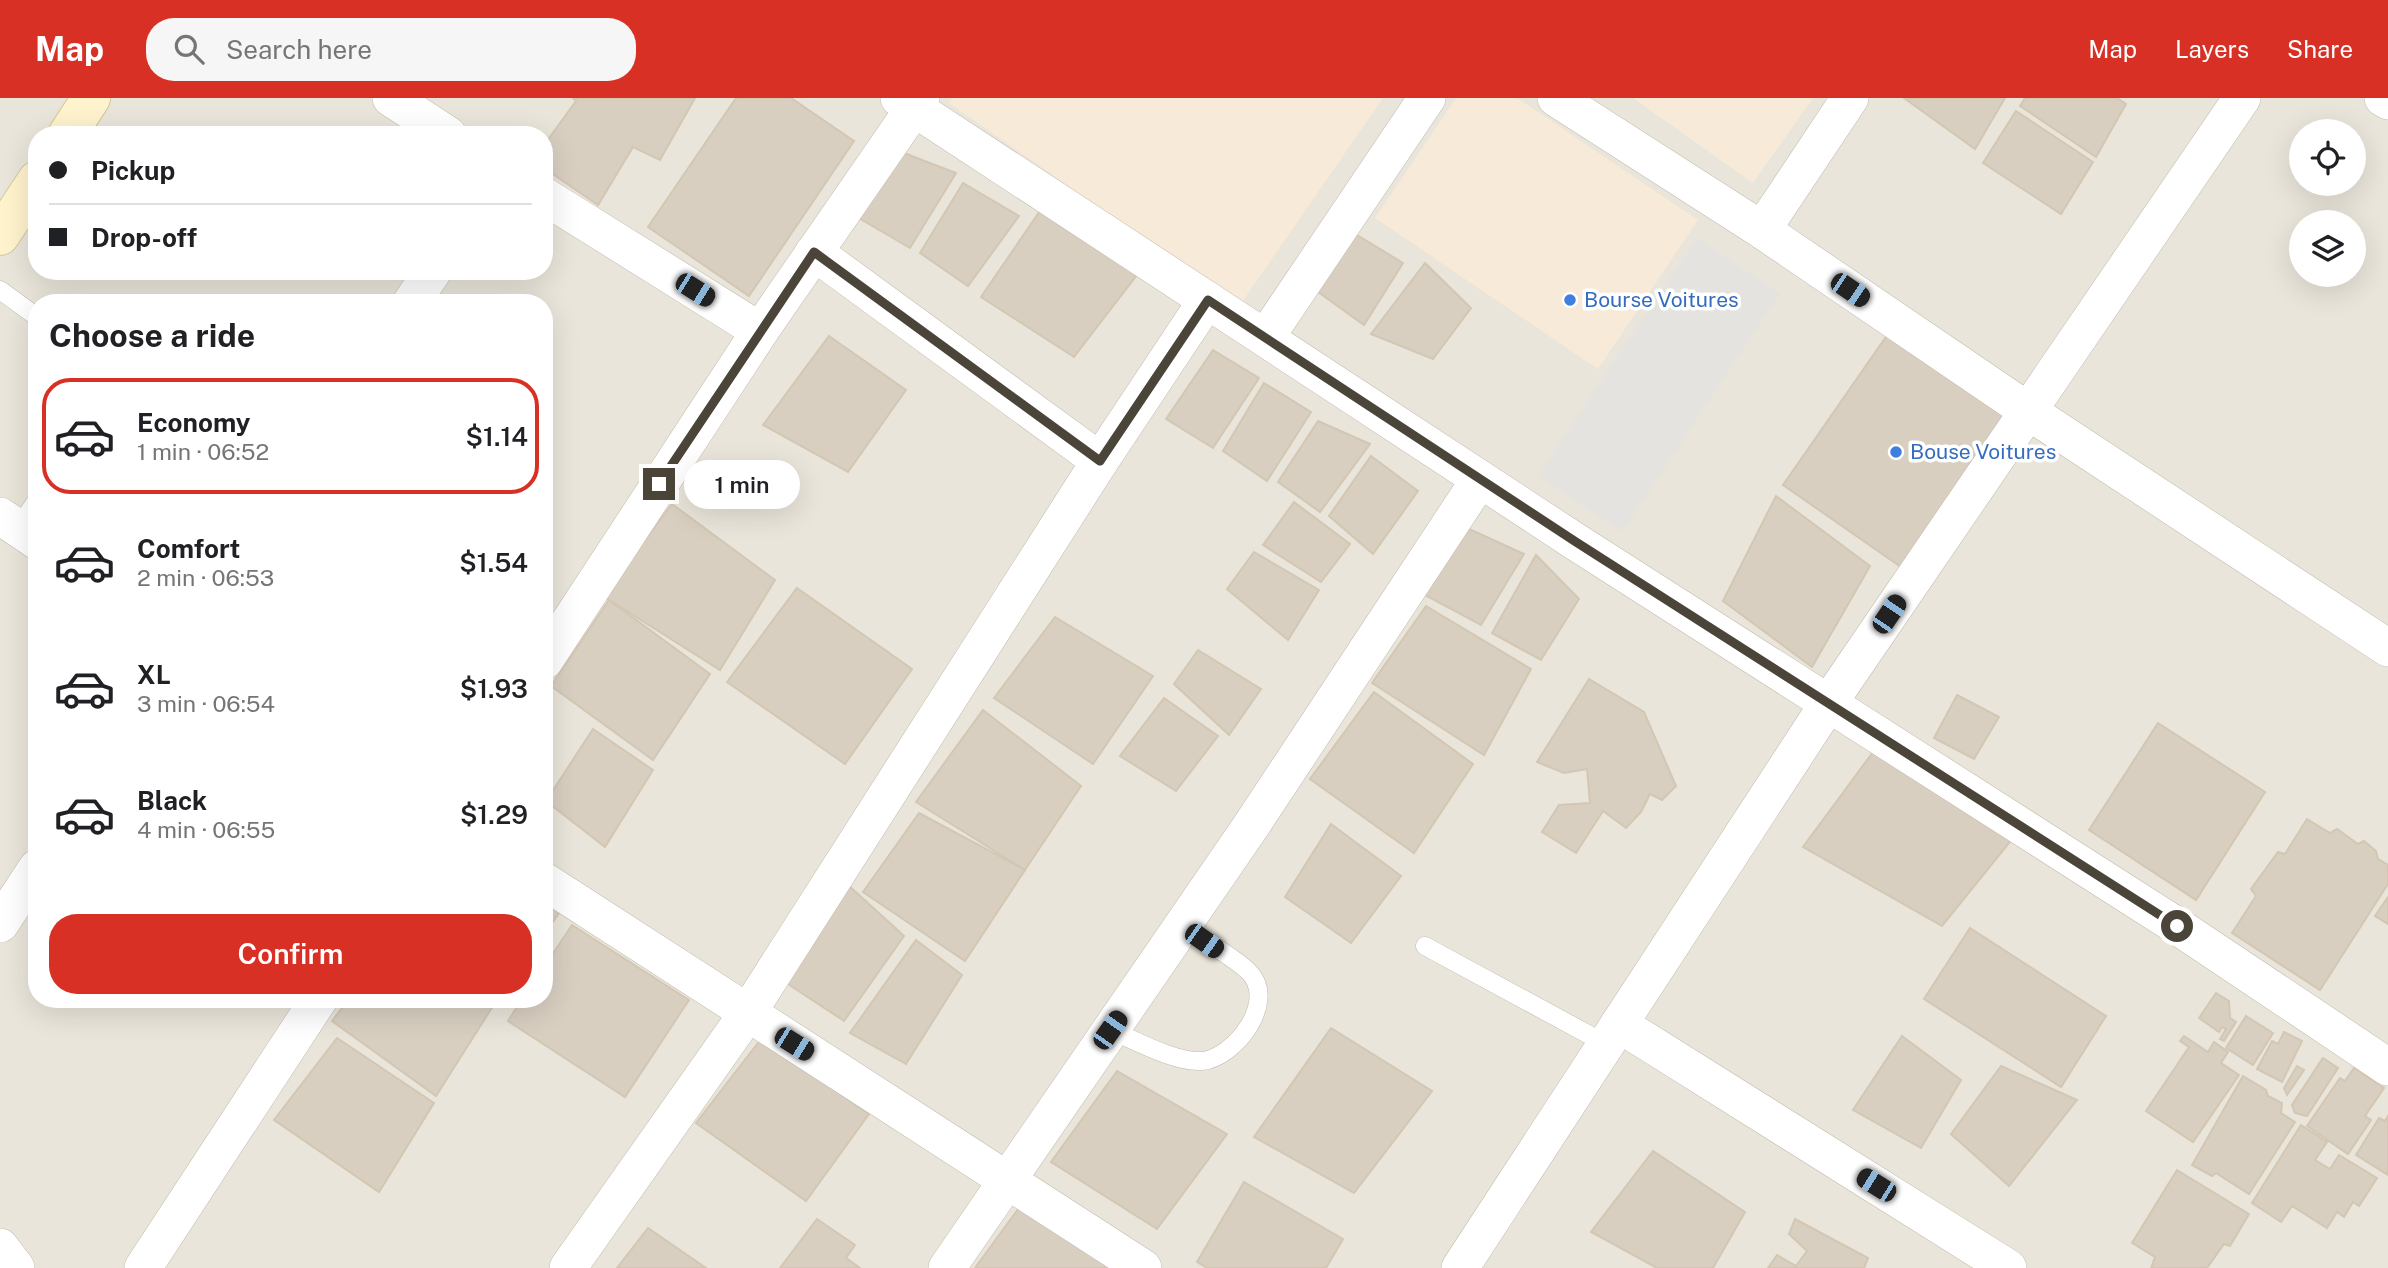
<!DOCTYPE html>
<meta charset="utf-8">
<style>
:root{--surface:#fff;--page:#f6f6f6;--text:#202124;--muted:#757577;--line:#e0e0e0;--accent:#d93025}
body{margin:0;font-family:"Public Sans",sans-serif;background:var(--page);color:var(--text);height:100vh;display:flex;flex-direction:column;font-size:26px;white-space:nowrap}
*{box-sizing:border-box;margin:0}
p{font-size:23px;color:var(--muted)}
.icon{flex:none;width:38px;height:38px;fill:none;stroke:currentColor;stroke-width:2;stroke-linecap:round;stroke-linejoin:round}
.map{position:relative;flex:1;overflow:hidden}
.panel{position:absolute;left:28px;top:196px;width:525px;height:714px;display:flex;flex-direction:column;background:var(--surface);border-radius:28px;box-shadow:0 7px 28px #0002}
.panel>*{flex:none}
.hud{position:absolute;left:28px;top:28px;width:525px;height:154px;border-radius:28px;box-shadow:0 7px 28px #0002;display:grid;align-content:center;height:154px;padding:0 21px;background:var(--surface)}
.buttons{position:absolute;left:2289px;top:21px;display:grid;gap:14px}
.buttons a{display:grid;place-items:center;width:77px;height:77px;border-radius:50%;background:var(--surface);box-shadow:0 7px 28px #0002;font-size:35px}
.end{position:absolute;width:32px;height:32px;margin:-16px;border:9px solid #4b4439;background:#fff;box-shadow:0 0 0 4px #fff}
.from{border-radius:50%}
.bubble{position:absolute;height:49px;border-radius:24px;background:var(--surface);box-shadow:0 7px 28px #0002;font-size:23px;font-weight:600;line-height:49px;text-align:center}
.car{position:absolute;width:21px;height:42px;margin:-21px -10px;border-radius:9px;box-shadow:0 0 5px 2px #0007;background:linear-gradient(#222 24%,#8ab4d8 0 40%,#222 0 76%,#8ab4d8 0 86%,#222 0)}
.hud b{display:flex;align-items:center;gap:24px;height:66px;font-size:26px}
.hud b+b{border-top:2px solid var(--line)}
.hud i{width:18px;height:18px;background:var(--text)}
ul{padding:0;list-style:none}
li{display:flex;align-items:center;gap:21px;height:116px;margin:0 14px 10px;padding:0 7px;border:4px solid transparent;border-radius:28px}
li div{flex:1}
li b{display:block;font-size:26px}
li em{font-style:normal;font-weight:600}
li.current{border-color:var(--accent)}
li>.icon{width:63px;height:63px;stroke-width:1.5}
h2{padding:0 21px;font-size:32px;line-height:84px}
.primary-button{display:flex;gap:14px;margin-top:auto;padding:14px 21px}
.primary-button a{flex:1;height:80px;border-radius:28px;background:var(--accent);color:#fff;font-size:28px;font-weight:600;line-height:80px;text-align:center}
header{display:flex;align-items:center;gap:42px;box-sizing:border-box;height:98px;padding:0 35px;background:var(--accent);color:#fff}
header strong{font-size:33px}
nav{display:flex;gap:38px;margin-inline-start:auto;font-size:24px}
.search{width:490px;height:63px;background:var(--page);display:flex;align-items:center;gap:18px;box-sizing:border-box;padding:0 24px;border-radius:28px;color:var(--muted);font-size:26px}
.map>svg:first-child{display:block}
</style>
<header>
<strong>Map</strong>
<div class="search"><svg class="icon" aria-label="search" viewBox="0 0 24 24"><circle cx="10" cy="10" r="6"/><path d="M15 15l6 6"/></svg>Search here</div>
<nav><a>Map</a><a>Layers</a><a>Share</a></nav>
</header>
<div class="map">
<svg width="2388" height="1170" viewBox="0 0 2388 1170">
<rect width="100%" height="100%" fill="#f6f3ec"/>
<path fill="#eae5da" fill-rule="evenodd" d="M0,0H2388V1170H0ZM2301,33H2354V86H2301ZM37,37H544V173H37ZM2301,124H2354V177H2301ZM37,205H544V901H37Z"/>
<g fill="#f7ead8">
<path d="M952,0H1383L1240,207L949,5Z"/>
<path d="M1456,0H1517L1698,122L1598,271L1375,120Z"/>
<path d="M1633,0H1813L1753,85Z"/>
</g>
<path fill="#e5e3e0" d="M1697,140L1780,196L1622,434L1538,378Z"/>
<g fill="#d8cfc1" stroke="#d3c7b4" stroke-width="2">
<path d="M573,0H695L660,62L633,49L598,107L544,70V47L576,3Z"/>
<path d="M736,0H791L854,43L749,198L648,129Z"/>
<path d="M1904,0H2005L1975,51Z"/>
<path d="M2025,0H2117L2126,6L2096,59L2020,8Z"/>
<path d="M2016,13L2093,64L2061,116L1983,65Z"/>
<path d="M904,55L956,75L910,150L857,119Z"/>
<path d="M963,85L1019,118L968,188L920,155Z"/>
<path d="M1044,107L1143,169L1074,259L981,199Z"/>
<path d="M1352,134L1403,165L1364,227L1314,191Z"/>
<path d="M1425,165L1471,210L1433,261L1371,236Z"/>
<path d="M1888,236L2008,320L1904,471L1783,387Z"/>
<path d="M829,238L906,292L848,374L763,327Z"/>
<path d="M1213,252L1259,280L1213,350L1166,321Z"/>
<path d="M1264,285L1311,314L1267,383L1223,353Z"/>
<path d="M1318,323L1370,346L1320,414L1278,384Z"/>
<path d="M1371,358L1418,393L1373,456L1329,418Z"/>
<path d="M1776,398L1870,468L1812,569L1723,503Z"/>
<path d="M1294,404L1350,446L1321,484L1263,447Z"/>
<path d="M672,406L775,482L720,572L603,498Z"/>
<path d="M1469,431L1524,456L1481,527L1421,495Z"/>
<path d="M1254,454L1319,492L1288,542L1227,491Z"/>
<path d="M1536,457L1579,501L1541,562L1492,535Z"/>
<path d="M797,490L912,571L845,666L727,584Z"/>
<path d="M609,502L710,576L653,662L551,588Z"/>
<path d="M1426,508L1531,571L1484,657L1372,585Z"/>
<path d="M1055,519L1153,578L1093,666L994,600Z"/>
<path d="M1198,552L1261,591L1229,637L1174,586Z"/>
<path d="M1589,581L1644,614L1676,688L1662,702L1650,696L1641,714L1626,730L1603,713L1576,755L1542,734L1559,707L1590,705L1587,671L1564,675L1537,664Z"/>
<path d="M1374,594L1473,666L1414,755L1310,681Z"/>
<path d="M1957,597L1999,619L1974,661L1934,640Z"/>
<path d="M1164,600L1218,638L1176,693L1120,658Z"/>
<path d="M983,612L1081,688L1025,772L916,704Z"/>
<path d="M2158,625L2265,694L2196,802L2089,732Z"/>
<path d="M593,631L653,672L605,749L546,703Z"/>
<path d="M1873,654L2013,740L1942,828L1803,749Z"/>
<path d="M919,715L1025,772L965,863L863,794Z"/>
<path d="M2307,721L2330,735L2337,731L2358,746L2364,743L2376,753L2378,761L2388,767V786L2320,892L2232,835L2256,798L2251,791L2278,754L2285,756Z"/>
<path d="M1331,726L1401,778L1351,845L1285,799Z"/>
<path d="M847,786L904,838L844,923L785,884Z"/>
<path d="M2388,799V826L2375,818Z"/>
<path d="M544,802L561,812L544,837Z"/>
<path d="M572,827L689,902L625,999L508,923L522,901H544V869Z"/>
<path d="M1970,830L2106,918L2061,989L1924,901Z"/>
<path d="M916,842L962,877L906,966L850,935Z"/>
<path d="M2216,895L2229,903L2230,920L2236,924L2224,943L2220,941L2226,931L2222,929L2219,934L2199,920Z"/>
<path d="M349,901H484L493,908L436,998L332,923Z"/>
<path d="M2246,918L2273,935L2253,967L2226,950Z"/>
<path d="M1331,930L1432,993L1354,1095L1254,1039Z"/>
<path d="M2284,934L2302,943L2282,984L2257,971L2272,943L2278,946Z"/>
<path d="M1902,938L1961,982L1921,1050L1853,1012Z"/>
<path d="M2184,938L2208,954L2214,944L2228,954L2221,965L2239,977L2193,1044L2146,1013L2189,949L2180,943Z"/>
<path d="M337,940L434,1005L379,1094L274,1022Z"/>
<path d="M761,941L869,1016L806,1103L696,1025Z"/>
<path d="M2323,960L2338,970L2307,1018L2295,1015L2292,1007Z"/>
<path d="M2001,968L2077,1002L2009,1088L1951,1036Z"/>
<path d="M2297,968L2304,972L2287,997L2284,990Z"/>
<path d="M2354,970L2384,990L2365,1018L2371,1022L2348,1056L2307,1028L2340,980L2345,983Z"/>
<path d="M1117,973L1227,1036L1157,1131L1051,1064Z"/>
<path d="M2243,978L2266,992L2268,998L2282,1005L2281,1015L2295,1024L2249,1096L2216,1075L2212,1078L2192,1067Z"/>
<path d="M2388,1018V1077L2356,1057L2379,1020L2385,1023Z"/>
<path d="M2301,1027L2327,1044L2315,1062L2330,1071L2339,1057L2377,1080L2359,1108L2353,1104L2344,1119L2337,1114L2327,1130L2292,1108L2281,1124L2252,1105Z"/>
<path d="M1653,1053L1745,1114L1713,1170H1657L1591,1134Z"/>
<path d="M2177,1072L2249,1116L2230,1148L2224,1146L2207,1170H2151L2155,1159L2132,1145Z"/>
<path d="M1244,1084L1343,1141L1326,1170H1207L1197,1164Z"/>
<path d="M1021,1107L1112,1170H975Z"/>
<path d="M817,1121L855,1147L846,1160L860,1170H780Z"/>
<path d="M1795,1121L1868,1160L1864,1170H1768L1777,1157L1796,1168L1807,1153L1789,1136Z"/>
<path d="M648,1130L706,1170H617Z"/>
</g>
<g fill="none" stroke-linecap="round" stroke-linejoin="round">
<defs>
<g id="lane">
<path d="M0,192L37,219"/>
<path d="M18,430L37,402"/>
<path d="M1425,848L1606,946"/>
<path d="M1110,932C1135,942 1175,965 1202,963C1235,960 1278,903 1249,874C1234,859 1200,840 1181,827"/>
</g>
<g id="street">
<path d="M391,0L448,37"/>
<path d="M899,0L1576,444L2177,828L2388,969"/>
<path d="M1556,0L1762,132L2028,313L2388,550"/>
<path d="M2383,0L2388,3"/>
<path d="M544,98L760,233"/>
<path d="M1762,132L1850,0"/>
<path d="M814,154L1100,363"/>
<path d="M411,205L433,173"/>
<path d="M1266,239L1427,0"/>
<path d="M0,418L37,443"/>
<path d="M544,563L760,233L921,0"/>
<path d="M544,783L1143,1170"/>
<path d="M0,826L37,770"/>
<path d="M1619,926L2008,1170"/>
<path d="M0,1149L16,1170"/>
<path d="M143,1170L319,901"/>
<path d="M568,1170L747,916L1100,363L1207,202"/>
<path d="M947,1170L1251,728L1480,381"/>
<path d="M1460,1170L1828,606L2242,0"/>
</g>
<g id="secondary">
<path d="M67,37L91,0"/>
<path d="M0,138L37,82"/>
</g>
</defs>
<use href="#lane" stroke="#c2bbae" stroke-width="19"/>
<use href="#street" stroke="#c2bbae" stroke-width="38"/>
<use href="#secondary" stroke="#d6c79b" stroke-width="40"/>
<use href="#lane" stroke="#fff" stroke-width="18"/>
<use href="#street" stroke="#fff" stroke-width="37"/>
<use href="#secondary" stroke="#fff3cd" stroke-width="38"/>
</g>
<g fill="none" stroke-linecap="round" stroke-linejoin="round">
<path stroke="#4b4439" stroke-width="9" d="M659,386L814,154L1100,363L1208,202L1576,444L2177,828"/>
</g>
<g fill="#3f7fe0" stroke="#fff" stroke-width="2.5">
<circle cx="1570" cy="202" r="7"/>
<circle cx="1896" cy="354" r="7"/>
</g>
<g text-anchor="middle" stroke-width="7" stroke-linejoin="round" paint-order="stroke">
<g font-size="21" fill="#366cbe" stroke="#fff" text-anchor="start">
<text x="1584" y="209">Bourse Voitures</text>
<text x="1910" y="361">Bouse Voitures</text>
</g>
</g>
</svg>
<div class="buttons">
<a><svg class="icon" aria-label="locate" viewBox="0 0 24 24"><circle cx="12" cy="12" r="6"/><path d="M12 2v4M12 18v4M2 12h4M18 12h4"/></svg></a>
<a><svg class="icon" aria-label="layers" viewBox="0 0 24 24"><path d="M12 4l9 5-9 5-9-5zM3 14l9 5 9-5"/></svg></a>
</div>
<i class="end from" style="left:2177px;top:828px"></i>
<i class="end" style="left:659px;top:386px"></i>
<div class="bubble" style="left:684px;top:362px;width:116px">1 min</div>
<i class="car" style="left:695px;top:192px;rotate:122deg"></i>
<i class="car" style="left:1850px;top:192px;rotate:124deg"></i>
<i class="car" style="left:1889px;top:516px;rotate:34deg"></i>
<i class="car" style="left:1204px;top:843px;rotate:125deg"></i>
<i class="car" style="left:1110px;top:932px;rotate:35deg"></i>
<i class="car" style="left:794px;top:946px;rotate:122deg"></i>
<i class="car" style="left:1876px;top:1087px;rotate:302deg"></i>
<div class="hud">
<b><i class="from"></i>Pickup</b>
<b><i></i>Drop-off</b>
</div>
<section class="panel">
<h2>Choose a ride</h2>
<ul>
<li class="current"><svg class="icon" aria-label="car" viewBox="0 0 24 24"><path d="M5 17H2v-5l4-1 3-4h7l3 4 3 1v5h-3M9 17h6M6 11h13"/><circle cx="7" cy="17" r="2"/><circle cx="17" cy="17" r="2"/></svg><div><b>Economy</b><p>1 min · 06:52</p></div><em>$1.14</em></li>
<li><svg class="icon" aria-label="car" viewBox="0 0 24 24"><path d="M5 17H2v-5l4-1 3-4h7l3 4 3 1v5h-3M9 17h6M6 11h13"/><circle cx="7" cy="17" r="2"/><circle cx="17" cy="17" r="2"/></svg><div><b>Comfort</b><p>2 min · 06:53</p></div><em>$1.54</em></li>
<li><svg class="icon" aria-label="car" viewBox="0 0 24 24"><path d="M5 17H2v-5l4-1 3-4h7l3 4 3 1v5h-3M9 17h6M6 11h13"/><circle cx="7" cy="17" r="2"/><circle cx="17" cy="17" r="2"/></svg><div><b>XL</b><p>3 min · 06:54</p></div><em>$1.93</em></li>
<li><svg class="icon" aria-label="car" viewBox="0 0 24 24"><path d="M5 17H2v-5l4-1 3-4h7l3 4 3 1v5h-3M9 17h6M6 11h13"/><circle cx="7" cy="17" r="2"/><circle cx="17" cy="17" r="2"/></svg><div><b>Black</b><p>4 min · 06:55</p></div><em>$1.29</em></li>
</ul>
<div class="primary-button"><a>Confirm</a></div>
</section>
</div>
